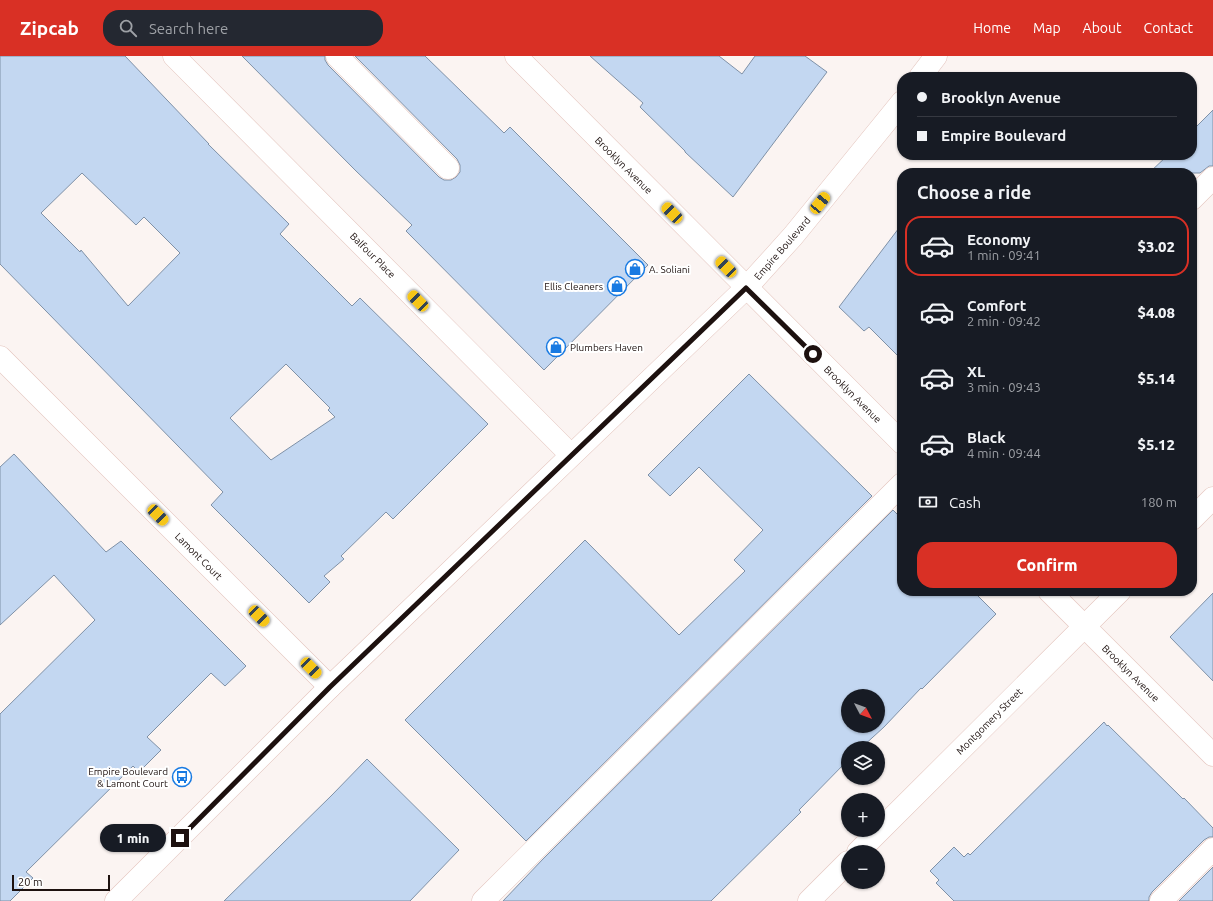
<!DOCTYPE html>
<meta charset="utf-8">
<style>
:root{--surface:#171b24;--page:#242831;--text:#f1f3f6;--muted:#9ea1a6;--line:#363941;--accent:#d93025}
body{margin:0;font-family:Ubuntu,sans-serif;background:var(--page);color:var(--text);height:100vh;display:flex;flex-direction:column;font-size:15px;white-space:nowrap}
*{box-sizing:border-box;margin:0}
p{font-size:13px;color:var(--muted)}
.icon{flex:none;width:22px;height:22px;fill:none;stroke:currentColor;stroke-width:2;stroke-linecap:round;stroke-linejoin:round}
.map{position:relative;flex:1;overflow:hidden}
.drawer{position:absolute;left:897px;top:112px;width:300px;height:428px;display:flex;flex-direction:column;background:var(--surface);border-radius:16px;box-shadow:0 1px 3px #0004}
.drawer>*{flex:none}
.guide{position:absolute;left:897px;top:16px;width:300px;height:88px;border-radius:16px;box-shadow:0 1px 3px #0004;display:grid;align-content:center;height:88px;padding:0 20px;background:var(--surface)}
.needle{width:26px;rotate:131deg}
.tools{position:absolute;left:841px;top:633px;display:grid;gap:8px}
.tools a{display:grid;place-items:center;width:44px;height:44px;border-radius:50%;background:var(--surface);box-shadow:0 1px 3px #0004;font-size:20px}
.scale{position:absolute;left:12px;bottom:10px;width:98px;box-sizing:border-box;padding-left:4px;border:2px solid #1d110f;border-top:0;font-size:11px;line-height:14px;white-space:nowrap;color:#1d110f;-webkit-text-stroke:3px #fff;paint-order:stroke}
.end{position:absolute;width:18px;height:18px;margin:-9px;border:5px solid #1d110f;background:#fff;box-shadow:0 0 0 2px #fff}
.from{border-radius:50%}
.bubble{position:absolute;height:28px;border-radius:14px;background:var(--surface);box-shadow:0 1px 3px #0004;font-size:13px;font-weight:800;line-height:28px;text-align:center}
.car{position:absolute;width:12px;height:24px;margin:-12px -6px;border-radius:5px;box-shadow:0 0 3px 1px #0007;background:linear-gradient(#f5c518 24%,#345 0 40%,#f5c518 0 76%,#345 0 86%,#f5c518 0)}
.guide b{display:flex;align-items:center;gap:14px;height:38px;font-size:15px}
.guide b+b{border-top:1px solid var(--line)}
.guide i{width:10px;height:10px;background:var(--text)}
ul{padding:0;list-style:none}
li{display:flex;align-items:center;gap:12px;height:60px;margin:0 8px 6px;padding:0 12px;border:2px solid transparent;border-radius:16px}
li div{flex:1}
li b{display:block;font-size:15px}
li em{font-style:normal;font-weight:800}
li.active{border-color:var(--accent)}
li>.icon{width:36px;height:36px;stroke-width:1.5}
h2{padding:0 20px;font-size:18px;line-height:48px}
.pay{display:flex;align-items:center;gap:10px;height:44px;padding:0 20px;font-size:15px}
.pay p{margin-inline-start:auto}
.action{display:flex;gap:8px;margin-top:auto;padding:8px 20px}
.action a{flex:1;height:46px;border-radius:16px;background:var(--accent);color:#fff;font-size:16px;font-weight:800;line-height:46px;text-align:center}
header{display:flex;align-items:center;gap:24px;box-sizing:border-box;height:56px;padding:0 20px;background:var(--accent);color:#fff}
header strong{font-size:19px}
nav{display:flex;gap:22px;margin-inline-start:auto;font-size:14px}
.search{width:280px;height:36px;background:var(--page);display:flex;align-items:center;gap:10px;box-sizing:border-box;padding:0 14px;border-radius:16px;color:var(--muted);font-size:15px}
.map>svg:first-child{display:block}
</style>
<header>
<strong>Zipcab</strong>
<div class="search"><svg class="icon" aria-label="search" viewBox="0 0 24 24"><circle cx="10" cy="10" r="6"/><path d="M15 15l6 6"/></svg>Search here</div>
<nav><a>Home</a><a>Map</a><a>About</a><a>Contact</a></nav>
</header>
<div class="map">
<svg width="1213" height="845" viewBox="0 0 1213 845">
<rect width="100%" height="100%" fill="#fbf4f2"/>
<g fill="#c3d7f1" stroke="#7f91a7" fill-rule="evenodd">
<path d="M0,0H125L209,88H208L289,168L280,178L352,250L360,242L488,368L393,463L386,456L341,500L344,503L324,520L330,526L309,547L211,449L223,436L0,208ZM82,117L136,169L144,161L180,197L128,250L81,194L80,196L41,157ZM286,308L330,352L328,354L335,361L271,404L230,362Z"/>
<path d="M242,0H325V4L328,9L439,121L444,124H451L456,121L460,116V109L457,103L355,0H425L504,77L510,71L648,209L544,314L406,175L412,169L356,115Z"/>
<path d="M590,0H719L742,18L755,0H805L827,16L733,141L685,96V95L640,51L643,47Z"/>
<path d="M1213,54V110H1209L1200,117H1149L1168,99H1192V75Z"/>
<path d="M902,168V304L869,271L864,275L839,251Z"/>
<path d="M749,318L872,440L526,785L405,664L585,484L679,579L745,515L734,504L763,474L699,411L670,440L648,419Z"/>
<path d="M14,398L106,496L121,485L246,610L225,630L211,617L147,681L161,694L139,716L133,710L26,816L33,822L10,845H0V658L95,564L54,519L0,569V411Z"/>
<path d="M893,454L902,463V535H973L996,558L922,633L921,632L884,671L861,692H848V704L799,754L801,756L711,845H503L543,803ZM848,640H878V670H848Z"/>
<path d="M1213,537V625L1170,581Z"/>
<path d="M1104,666L1107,670L1108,669L1183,743L1184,742L1213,772V781H1209L1204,784L1152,836L1149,841V845H954L936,827L939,824L930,815L954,791L964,801L968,797L970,799Z"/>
<path d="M367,703L459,794L410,845H224L332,739Z"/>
<path d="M1213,811V845H1179Z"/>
</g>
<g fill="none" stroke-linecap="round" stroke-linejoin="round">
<defs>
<g id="minor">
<path d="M174,0L571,399"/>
<path d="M337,0L448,112"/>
<path d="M516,0L902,387"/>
<path d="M1192,143L1213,122"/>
<path d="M0,301L330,631"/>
<path d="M1192,463L1213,442"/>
<path d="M1049,535L1213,699"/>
<path d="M858,796L1120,535"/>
<path d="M483,845L902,428"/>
<path d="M809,845L848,806"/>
<path d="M1161,845L1213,793"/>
</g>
<g id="major">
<path d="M920,21L936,0"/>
<path d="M116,845L330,631L746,232L793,180L902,46"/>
</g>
</defs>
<use href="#minor" stroke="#e3c3bc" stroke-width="23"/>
<use href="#major" stroke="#e3c3bc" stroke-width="23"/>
<use href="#minor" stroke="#fff" stroke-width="22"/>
<use href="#major" stroke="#fff" stroke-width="22"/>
</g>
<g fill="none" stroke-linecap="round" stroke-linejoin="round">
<path stroke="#1d110f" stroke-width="5" d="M180,782L330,631L746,232L813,298"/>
</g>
<defs>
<symbol id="shop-ring" viewBox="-11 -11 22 22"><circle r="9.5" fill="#fff" stroke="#187ae2" stroke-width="1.5"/><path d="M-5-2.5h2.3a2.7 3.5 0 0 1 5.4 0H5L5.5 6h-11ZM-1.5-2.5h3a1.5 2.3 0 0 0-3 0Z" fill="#187ae2"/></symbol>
<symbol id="bus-ring" viewBox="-11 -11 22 22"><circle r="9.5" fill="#fff" stroke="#187ae2" stroke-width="1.5"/><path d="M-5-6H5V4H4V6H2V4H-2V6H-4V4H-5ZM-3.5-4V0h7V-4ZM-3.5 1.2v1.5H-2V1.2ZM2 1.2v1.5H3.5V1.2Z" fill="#187ae2"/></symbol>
</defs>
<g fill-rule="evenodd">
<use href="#shop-ring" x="624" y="202" width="22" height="22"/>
<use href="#shop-ring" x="606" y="219" width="22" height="22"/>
<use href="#shop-ring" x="545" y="280" width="22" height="22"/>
<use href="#bus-ring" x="171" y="710" width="22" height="22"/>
</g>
<g text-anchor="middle" stroke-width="4" stroke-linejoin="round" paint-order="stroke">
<g font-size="10" fill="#1d110f" stroke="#fff">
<text transform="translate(624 109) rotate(45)" y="4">Brooklyn Avenue</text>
<text transform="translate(782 192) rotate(-49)" y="4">Empire Boulevard</text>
<text transform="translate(373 199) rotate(45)" y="4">Balfour Place</text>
<text transform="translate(853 338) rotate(45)" y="4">Brooklyn Avenue</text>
<text transform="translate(199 500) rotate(45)" y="4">Lamont Court</text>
<text transform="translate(1131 617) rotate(45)" y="4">Brooklyn Avenue</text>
<text transform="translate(989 665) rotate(-45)" y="4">Montgomery Street</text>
</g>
<g font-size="10" fill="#1d110f" stroke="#fff" text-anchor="start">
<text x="649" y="217">A. Soliani</text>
<text x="603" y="234" text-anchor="end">Ellis Cleaners</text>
<text x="570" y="295">Plumbers Haven</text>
<text x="168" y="719" text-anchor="end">Empire Boulevard<tspan x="168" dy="12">&amp; Lamont Court</tspan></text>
</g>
</g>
</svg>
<div class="tools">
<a><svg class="needle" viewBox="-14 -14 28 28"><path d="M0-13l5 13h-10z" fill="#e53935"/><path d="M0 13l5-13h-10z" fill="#9ea1a6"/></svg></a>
<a><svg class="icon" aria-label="layers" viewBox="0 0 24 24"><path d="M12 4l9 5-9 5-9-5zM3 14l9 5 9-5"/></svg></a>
<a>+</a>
<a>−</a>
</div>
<div class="scale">20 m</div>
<i class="end from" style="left:813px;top:298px"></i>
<i class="end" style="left:180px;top:782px"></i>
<div class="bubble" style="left:100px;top:768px;width:66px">1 min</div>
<i class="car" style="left:820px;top:147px;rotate:39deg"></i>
<i class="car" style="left:672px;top:157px;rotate:315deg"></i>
<i class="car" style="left:726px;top:211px;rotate:315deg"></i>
<i class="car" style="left:418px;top:245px;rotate:315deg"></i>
<i class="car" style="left:158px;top:459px;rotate:135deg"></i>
<i class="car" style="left:259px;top:560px;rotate:135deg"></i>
<i class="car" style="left:311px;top:612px;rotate:135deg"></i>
<div class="guide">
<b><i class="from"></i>Brooklyn Avenue</b>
<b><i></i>Empire Boulevard</b>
</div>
<section class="drawer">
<h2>Choose a ride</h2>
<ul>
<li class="active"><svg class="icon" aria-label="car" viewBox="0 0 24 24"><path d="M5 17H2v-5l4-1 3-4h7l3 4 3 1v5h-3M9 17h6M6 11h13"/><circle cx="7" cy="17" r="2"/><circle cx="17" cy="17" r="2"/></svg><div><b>Economy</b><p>1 min · 09:41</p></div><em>$3.02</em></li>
<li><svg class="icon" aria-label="car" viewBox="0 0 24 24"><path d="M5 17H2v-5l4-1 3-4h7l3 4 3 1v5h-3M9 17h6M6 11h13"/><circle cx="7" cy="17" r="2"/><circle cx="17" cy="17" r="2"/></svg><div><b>Comfort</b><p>2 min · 09:42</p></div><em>$4.08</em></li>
<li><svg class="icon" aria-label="car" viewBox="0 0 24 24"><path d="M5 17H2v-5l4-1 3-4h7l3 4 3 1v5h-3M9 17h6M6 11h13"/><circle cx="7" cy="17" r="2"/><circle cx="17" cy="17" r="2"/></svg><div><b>XL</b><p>3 min · 09:43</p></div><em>$5.14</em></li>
<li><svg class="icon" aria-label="car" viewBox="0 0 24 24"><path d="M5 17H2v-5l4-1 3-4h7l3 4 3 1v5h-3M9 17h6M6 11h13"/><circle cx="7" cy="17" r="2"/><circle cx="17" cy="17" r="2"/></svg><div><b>Black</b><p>4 min · 09:44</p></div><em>$5.12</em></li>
</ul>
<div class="pay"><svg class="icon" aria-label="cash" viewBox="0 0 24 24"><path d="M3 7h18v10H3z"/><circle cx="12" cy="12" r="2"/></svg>Cash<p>180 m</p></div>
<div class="action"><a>Confirm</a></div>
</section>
</div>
